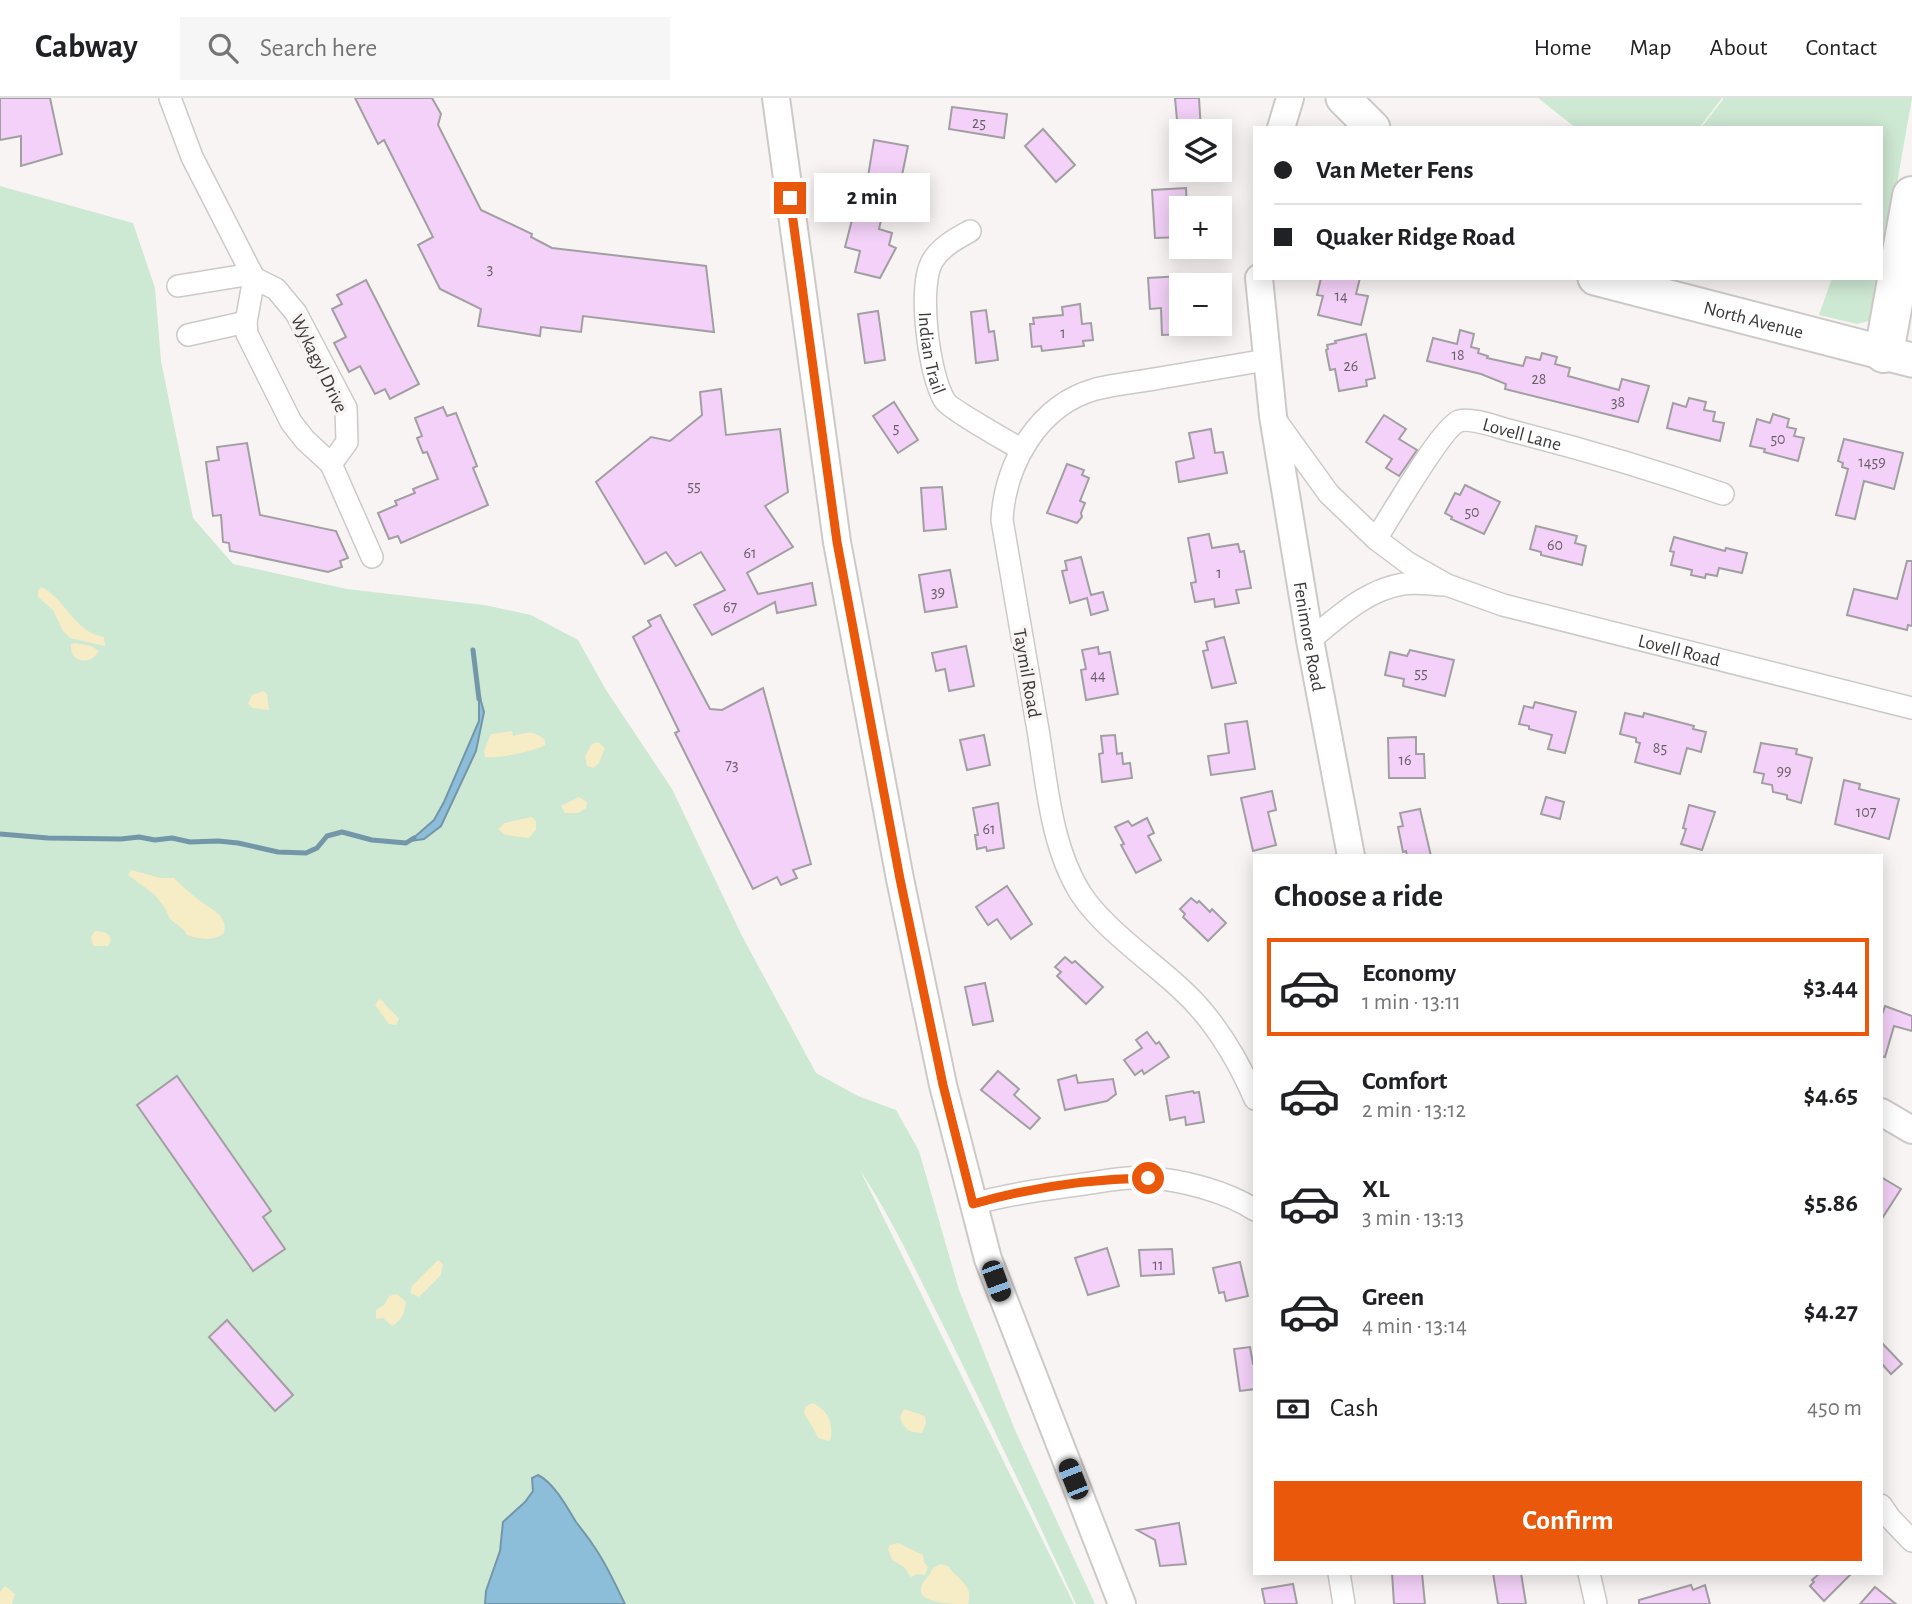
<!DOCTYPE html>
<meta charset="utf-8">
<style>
:root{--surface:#fff;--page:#f6f6f6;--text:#202124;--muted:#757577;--line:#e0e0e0;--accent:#ea580c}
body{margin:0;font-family:"Alegreya Sans",sans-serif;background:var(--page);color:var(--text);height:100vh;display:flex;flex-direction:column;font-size:26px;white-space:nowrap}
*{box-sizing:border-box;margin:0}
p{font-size:23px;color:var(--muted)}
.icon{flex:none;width:38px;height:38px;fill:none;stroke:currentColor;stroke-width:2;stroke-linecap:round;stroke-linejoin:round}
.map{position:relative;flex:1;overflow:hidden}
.details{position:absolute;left:1253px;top:756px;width:630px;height:721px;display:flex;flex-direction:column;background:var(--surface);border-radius:0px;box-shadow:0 4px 18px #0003}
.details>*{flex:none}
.banner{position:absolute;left:1253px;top:28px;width:630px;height:154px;border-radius:0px;box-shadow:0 4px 18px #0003;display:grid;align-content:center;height:154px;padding:0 21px;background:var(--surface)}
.buttons{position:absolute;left:1169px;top:21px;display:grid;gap:14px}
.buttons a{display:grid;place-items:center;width:63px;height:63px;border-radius:0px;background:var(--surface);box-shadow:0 4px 18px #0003;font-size:35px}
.end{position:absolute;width:32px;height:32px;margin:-16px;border:9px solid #ea580c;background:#fff;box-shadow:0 0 0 4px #fff}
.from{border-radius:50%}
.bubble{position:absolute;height:49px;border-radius:0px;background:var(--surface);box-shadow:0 4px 18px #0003;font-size:23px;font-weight:700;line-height:49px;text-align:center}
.car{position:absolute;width:21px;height:42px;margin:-21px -10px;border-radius:9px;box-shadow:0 0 5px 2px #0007;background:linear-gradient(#222 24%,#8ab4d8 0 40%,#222 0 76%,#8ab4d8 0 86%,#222 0)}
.banner b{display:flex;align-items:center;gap:24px;height:66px;font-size:26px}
.banner b+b{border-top:2px solid var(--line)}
.banner i{width:18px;height:18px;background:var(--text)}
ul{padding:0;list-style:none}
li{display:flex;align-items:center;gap:21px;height:98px;margin:0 14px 10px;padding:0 7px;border:4px solid transparent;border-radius:0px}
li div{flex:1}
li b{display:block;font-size:26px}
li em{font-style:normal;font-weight:700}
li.current{border-color:var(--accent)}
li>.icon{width:63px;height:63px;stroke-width:1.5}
h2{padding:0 21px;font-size:32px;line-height:84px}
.pay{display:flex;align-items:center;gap:18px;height:77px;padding:0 21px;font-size:26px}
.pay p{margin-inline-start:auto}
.cta{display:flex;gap:14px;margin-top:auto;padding:14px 21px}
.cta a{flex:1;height:80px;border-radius:0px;background:var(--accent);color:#fff;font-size:28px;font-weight:700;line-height:80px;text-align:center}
header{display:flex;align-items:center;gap:42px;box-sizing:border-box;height:98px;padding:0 35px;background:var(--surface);border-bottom:2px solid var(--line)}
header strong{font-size:33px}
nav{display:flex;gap:38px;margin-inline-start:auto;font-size:24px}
.search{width:490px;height:63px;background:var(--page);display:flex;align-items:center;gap:18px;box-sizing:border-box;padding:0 24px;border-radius:0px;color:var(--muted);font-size:26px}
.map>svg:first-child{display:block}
</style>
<header>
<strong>Cabway</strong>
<div class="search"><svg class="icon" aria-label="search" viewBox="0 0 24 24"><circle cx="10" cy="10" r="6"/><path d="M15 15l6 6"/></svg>Search here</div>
<nav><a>Home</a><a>Map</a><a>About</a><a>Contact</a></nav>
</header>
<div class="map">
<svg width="1912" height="1506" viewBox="0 0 1912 1506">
<rect width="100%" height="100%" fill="#f8f4f3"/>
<g fill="#cde8d3">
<path d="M1538,0H1722L1699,30H1576Z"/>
<path d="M1724,0H1912L1881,176V30H1701Z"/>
<path d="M0,88L133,125L155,190L161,263L193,420L233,466L347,491L484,507L531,517L578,542L606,592L672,691L741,836L816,975L858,998L896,1012L919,1053L959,1192L1015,1332L1095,1506H1076C1035,1417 993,1329 950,1241C921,1184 895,1125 860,1072L1074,1506H0Z"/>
<path d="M1832,180H1881L1875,214L1869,223L1857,226L1819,217Z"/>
</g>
<g fill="#f6ecc6">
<path d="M41,489C65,499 73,534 104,539L105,548L70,540L63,533L53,512L38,499V493Z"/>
<path d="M75,545L91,548L99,553C91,568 69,565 71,546Z"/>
<path d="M263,593L267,596L269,612L253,610L248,606L252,597Z"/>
<path d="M512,633L513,638C526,634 535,632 545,642V647C536,653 497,661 485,659L484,653L491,636Z"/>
<path d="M598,644L605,650L599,665L593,670L587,668L585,658L592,646Z"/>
<path d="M579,699L587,704L586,710L578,715H565L561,708Z"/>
<path d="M531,719L536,723V732L529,740L505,737L498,731L505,725Z"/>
<path d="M131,772L161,780H174C182,788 190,795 199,802C210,811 229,817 224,835C214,844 199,841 187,837L184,832L170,821L166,812L155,797L128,777Z"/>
<path d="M95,833C104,833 116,837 108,848H93L91,839Z"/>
<path d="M379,901L383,903C388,912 393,913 399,921L396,927L389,926L375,907Z"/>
<path d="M438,1162L443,1166L441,1177L419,1199L410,1195L412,1188Z"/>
<path d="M397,1196L406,1204C404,1215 403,1222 392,1228L383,1220L376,1221V1212L384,1207L389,1198Z"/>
<path d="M812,1305C828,1312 833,1324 831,1341L828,1343L818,1340C814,1330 809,1324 804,1315L805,1309Z"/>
<path d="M904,1311L925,1318L926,1325L922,1335C909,1334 904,1332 900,1319Z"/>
<path d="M898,1445L923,1457L924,1464L928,1469L925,1477L917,1476L911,1479L904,1469L892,1462L888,1451L890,1447Z"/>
<path d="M940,1466L948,1468C957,1481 975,1488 968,1506C955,1506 917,1506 921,1490C923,1481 930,1479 932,1471Z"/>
<path d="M5,1488L15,1496L12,1506H0V1494Z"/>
</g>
<g fill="#8dbed9" stroke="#7496a9" stroke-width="2">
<path d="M479,596L484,614L476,653L441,728L424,741L410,743L434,722L444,704L479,623Z"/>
<path d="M538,1377C554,1385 567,1409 576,1424C582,1432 588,1439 593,1447C606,1465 615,1486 625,1506H485L486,1493L500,1453L503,1424L525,1404L533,1393L532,1380Z"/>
</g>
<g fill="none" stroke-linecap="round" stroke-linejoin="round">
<g stroke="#7496a9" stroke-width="5">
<path d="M473,552L479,601"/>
<path d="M0,736L48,740L121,741L139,739L155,742L172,740L190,744L218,743L238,745L278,754L306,755L317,750L327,738L342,734L372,742L406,745L414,740"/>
</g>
</g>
<g fill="#f3d1f8" stroke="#a29fa2" stroke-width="2">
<path d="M0,0H50L62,56L21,68V38L0,42Z"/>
<path d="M355,0H432L441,16L438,27L481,112L532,136L531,139L552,150L706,168L714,234L583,218L581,234L541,229L540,238L478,228L481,211L440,191L418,147L433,139L384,42L378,46Z"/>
<path d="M1175,0H1199L1201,33H1178Z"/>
<path d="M952,9L1007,16L1004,40L949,31Z"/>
<path d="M1043,31L1075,67L1056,84L1025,48Z"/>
<path d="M874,42L908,48L898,97L866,91Z"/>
<path d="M1186,90L1187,110H1181V139L1155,140L1152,92Z"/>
<path d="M853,118L867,121L868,118L881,122L879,131L892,135L889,147L896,150L880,180L855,174L860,153L845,149Z"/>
<path d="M1181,178V236L1162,237L1161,210L1150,211L1148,180Z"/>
<path d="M1321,180H1360L1356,196L1368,198L1361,227L1318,217L1323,198L1317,197Z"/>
<path d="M366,182L419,286L390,301L385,291L375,296L360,268L349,274L334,245L346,239L332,211L342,206L337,197Z"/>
<path d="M1080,206L1082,226L1091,225L1093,242L1083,243L1084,248L1042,253L1041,248L1032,249L1030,226H1034L1033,220L1063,217L1062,209Z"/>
<path d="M986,212L989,234L994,233L998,262L976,265L971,214Z"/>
<path d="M878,213L885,262L865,265L858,216Z"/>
<path d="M1460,232L1474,236L1471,249L1479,251L1478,255L1488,258L1487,260L1523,268L1526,259L1540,262L1542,255L1557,259L1555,266L1570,270L1568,278L1619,292L1622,281L1649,288L1638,324L1505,291L1506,286L1481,276L1427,263L1433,240L1457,246Z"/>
<path d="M1366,236L1375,280L1366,282L1367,288L1339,293L1335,271L1330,272L1326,252L1328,251L1327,247L1336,245L1335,243Z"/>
<path d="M721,291L726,337L780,331L788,394L765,408L793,449L747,475L758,496L812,485L816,507L777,515L775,504L712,537L694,507L725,492L701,454L676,468L666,454L645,466L596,384L651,339L670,343L702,317L700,294Z"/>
<path d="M1689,300L1706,304L1704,312L1715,314L1713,323L1724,325L1720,343L1667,330L1673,305L1686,309Z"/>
<path d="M894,304L918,342L898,355L873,318Z"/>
<path d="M443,309L447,318L456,315L477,368L473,370L488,407L401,445L398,438L389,441L378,415L397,407L395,403L415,395L413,391L438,381L427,354L423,355L417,340L422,338L415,320Z"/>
<path d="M1773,316L1789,321L1787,329L1796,331L1794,338L1804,340L1798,363L1764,354L1765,351L1750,348L1757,321L1770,325Z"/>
<path d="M1384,317L1406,331L1399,341L1417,352L1399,378L1386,370L1392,361L1366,344Z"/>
<path d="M1211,331L1215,355L1223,354L1227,375L1179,384L1176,364L1194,360L1189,335Z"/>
<path d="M1844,341L1903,355L1894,391L1864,383L1855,421L1836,417L1848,371L1842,369L1843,365L1838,363Z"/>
<path d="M247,345L260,417L336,433L348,460L340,463L342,469L328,474L230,453L229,445L223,444L221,417L213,418L206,364L219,362L217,349Z"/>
<path d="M1067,366L1084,372L1082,377L1089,380L1080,403L1085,405L1081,415L1082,419L1077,425L1047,415Z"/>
<path d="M1465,387L1500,404L1484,436L1451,421L1452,419L1445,415L1455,395L1460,397Z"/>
<path d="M942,389L946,431L924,433L921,390Z"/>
<path d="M1536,428L1577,438L1575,445L1586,448L1582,467L1541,457V454L1530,451Z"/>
<path d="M1209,436L1212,450L1238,446L1240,454L1244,453L1251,490L1236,492L1239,505L1215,509L1214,501L1195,504L1191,485L1196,484L1188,440Z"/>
<path d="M1674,439L1725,453L1726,450L1747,455L1742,475L1719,470L1717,478L1706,476L1705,480L1691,477L1692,472L1671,467L1674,454L1670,453Z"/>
<path d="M1081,459L1091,497L1103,494L1108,512L1091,517L1087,500L1070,505L1062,473L1067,472L1065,463Z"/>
<path d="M1907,463H1912V528L1908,527L1907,532L1847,517L1854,491L1897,501Z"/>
<path d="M950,472L957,509L925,514L919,477Z"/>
<path d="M660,517L710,611L722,612L763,590L811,766L793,772L797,780L781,787L777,779L753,791L675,635L679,633L633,539L651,528L648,523Z"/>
<path d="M1224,539L1236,585L1212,590L1203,553L1208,552L1206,544Z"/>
<path d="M966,548L974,588L949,593L945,571L936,573L932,555Z"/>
<path d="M1098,549L1099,556L1110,554L1118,596L1086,602L1081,572L1086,571L1082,552Z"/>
<path d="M1410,552L1454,562L1445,598L1403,588L1404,581L1385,577L1390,554L1407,558Z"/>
<path d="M1535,604L1576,614L1565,655L1548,651L1552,637L1529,631V628L1519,626L1524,608L1533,610Z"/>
<path d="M1625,615L1643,619L1644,615L1694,628L1693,631L1706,634L1701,654L1687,650L1680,676L1635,664L1640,645L1636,644V640L1620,636Z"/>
<path d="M1247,623L1255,671L1211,677L1208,658L1229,655L1225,626Z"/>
<path d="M984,637L990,667L967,672L960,642Z"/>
<path d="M1115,637L1117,656L1122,655L1123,666L1130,665L1132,680L1102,684L1099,656L1103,655L1101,638Z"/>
<path d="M1416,639V656H1424L1425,680H1389L1388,640Z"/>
<path d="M1761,645L1797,651L1796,656L1812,660L1801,705L1787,701V697L1773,694L1772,687L1762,685L1764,676L1754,674Z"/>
<path d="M1844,682L1860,686L1859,691L1899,701L1889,741L1835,726Z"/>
<path d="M1272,693L1276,712L1268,714L1276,747L1253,753L1241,700Z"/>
<path d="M1546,699L1564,704L1560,721L1541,716Z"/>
<path d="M998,705L1004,750L987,753L986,749L977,751L975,737H978L973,710Z"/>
<path d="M1689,707L1715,714L1702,752L1681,746L1686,731L1683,730Z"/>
<path d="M1420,711L1431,758H1407L1406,753L1403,754L1398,729L1403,728L1400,715Z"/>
<path d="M1147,720L1154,735L1148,738L1161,762L1136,775L1121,747L1124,746L1115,729L1128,723L1132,728Z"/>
<path d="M1007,788L1032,826L1011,841L997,821L988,827L976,809Z"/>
<path d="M1191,800L1197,805L1199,803L1210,814L1212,811L1226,825L1208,843L1183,819L1185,816L1180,811Z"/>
<path d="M1065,859L1072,865L1075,863L1103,889L1086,906L1057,878L1061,874L1055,869Z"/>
<path d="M985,885L993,923L973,927L965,889Z"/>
<path d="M1885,908L1912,918V933L1894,928L1885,959L1881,958V913L1883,914Z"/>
<path d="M1147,934L1156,946L1159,944L1169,959L1144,976L1142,972L1135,977L1124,962L1142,950L1136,942Z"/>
<path d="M998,973L1019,991L1014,997L1040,1020L1030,1031L981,992Z"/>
<path d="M1076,977L1078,985L1113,981L1116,996L1107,1003L1065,1012L1058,982Z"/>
<path d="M177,978L271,1113L263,1119L285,1151L253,1173L137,1007Z"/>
<path d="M1193,993L1194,995L1199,994L1204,1024L1186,1027L1185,1019L1170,1022L1166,998Z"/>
<path d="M1881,1079L1901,1091L1881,1122Z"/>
<path d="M1107,1150L1119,1188L1088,1197L1075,1160Z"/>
<path d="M1172,1151L1174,1176L1141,1178L1139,1152Z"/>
<path d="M1240,1164L1248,1198L1226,1203L1224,1194L1219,1195L1213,1170Z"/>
<path d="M227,1222L293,1297L275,1313L209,1239Z"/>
<path d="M1881,1244L1902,1266L1891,1276L1881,1265Z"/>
<path d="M1250,1249L1253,1266H1255V1291L1240,1293L1234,1251Z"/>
<path d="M1179,1425L1186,1466L1160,1468L1155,1442L1137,1432Z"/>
<path d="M1392,1475H1422L1425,1506H1394Z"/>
<path d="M1493,1475H1521L1526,1506H1498Z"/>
<path d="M1820,1475H1852L1824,1503L1810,1488L1814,1484L1812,1482Z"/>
<path d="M1293,1486L1297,1506H1265L1262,1491Z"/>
<path d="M1691,1487L1693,1492L1705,1487L1710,1506H1639V1502Z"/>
<path d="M1875,1489L1896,1506H1860Z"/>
</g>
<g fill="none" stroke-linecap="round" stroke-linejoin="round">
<defs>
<g id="minor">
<path d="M170,0L192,59L254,180L276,191L296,215L346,310L347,344L331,366"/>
<path id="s1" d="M970,133C956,141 942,148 933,162C917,187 929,279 945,303C950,311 1009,344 1022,352"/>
<path d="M254,180L246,224L247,236L291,324L305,342L331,366L372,459"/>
<path d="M178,188L252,176"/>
<path d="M188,237L246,224"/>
<path id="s2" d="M1274,320L1329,396L1376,441L1408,465L1447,487L1503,507L1912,610"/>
<path id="s3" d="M1376,441C1389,421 1442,329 1459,323C1472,319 1499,330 1512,333C1583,351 1654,372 1723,396"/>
<path d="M1310,542C1338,519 1366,492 1403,486C1416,484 1429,486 1442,487"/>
<path d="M1255,1001C1238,962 1213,920 1181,891C1151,863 1103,830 1081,796C1051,749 1047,686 1038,632C1026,562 1014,492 1002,422C1005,366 1038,307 1096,291C1116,286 1139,284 1160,280C1195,274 1231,268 1266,262"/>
<path d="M973,1106C1009,1096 1046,1091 1084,1086C1105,1083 1126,1078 1148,1080C1180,1081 1228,1094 1255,1112"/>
<path d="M1881,1407L1890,1420L1912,1443"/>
<path d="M1339,1475L1344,1506"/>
<path d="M1589,1475L1596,1506"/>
</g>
<g id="tertiary">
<path d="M776,0L837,444L900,781L943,987L988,1161L1122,1506"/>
<path d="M1281,30L1290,0"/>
<path id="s4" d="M1259,180L1273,318L1310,542L1351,758"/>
<path d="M1881,1014L1912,1032"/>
</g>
<g id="primary">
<path d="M1343,0L1373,30"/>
<path id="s5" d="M1595,180L1912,262"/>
</g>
<path id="motorway" d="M1884,255L1912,98"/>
</defs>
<use href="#minor" stroke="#cdc9c7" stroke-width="24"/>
<use href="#tertiary" stroke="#cdc9c7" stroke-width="30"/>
<use href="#primary" stroke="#cdc9c7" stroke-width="37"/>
<use href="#motorway" stroke="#cdc9c7" stroke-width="42"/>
<use href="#minor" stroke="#fff" stroke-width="21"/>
<use href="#tertiary" stroke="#fff" stroke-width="26"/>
<use href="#primary" stroke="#fff" stroke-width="33"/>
<use href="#motorway" stroke="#fff" stroke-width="38"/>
</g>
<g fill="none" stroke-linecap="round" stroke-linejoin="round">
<path stroke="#ea580c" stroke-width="9" d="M790,100L837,444L900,781L943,987L973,1106C1028,1090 1090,1081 1148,1080"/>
</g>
<g text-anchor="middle" stroke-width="7" stroke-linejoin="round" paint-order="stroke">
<g font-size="16" fill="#695f68">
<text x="979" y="30">25</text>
<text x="490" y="176">3</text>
<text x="1341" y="203">14</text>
<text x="1063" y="240">1</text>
<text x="1458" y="262">18</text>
<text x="1351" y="273">26</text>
<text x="1539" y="286">28</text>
<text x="1618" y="309">38</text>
<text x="896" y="335">5</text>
<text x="1778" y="346">50</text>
<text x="1872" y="369">1459</text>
<text x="694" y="393">55</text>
<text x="1472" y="419">50</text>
<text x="1555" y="452">60</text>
<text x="750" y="460">61</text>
<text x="1219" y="480">1</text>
<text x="938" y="499">39</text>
<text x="730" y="514">67</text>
<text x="1421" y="580">55</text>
<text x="1098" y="582">44</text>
<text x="1660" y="655">85</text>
<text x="1405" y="667">16</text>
<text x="732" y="672">73</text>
<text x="1784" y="678">99</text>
<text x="1866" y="719">107</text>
<text x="989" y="736">61</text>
<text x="1158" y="1172">11</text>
</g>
<g font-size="19" fill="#3b3938" stroke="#f8f4f3">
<text dy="7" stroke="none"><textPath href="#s5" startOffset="164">North Avenue</textPath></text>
<text dy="7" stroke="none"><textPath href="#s1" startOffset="142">Indian Trail</textPath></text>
<text transform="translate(320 265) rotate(64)" y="7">Wykagyl Drive</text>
<text dy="7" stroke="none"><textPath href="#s3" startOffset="210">Lovell Lane</textPath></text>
<text dy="7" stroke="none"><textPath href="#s4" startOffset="362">Fenimore Road</textPath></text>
<text dy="7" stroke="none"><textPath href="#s2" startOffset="485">Lovell Road</textPath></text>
<text transform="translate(1028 575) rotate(80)" y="7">Taymil Road</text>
</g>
</g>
</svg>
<div class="buttons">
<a><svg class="icon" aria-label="layers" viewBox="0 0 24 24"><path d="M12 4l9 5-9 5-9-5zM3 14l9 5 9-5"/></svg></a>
<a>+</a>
<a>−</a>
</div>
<i class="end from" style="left:1148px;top:1080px"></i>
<i class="end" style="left:790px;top:100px"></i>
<div class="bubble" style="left:814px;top:75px;width:116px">2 min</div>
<i class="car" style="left:996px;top:1183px;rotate:160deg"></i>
<i class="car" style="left:1073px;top:1381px;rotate:338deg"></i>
<div class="banner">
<b><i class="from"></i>Van Meter Fens</b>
<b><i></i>Quaker Ridge Road</b>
</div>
<section class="details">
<h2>Choose a ride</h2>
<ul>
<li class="current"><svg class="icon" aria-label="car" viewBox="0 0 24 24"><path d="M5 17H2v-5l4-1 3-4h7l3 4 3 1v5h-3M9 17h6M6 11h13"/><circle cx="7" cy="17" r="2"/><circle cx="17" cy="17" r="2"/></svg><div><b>Economy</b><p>1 min · 13:11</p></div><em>$3.44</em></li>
<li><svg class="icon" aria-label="car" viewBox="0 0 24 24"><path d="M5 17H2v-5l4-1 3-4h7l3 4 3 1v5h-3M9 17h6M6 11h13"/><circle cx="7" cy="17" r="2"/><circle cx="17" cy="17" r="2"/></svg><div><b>Comfort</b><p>2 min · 13:12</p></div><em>$4.65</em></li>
<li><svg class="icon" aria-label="car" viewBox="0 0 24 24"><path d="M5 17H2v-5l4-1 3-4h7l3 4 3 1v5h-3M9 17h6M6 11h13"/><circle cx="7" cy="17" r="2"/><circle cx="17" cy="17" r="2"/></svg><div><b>XL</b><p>3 min · 13:13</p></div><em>$5.86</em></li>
<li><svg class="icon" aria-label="car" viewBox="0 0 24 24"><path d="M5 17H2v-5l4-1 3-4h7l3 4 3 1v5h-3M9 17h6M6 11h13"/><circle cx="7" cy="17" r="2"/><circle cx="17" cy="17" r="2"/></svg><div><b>Green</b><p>4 min · 13:14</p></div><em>$4.27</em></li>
</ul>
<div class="pay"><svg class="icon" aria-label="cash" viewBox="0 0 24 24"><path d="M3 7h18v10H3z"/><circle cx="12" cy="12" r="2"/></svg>Cash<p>450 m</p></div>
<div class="cta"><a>Confirm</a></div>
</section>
</div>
